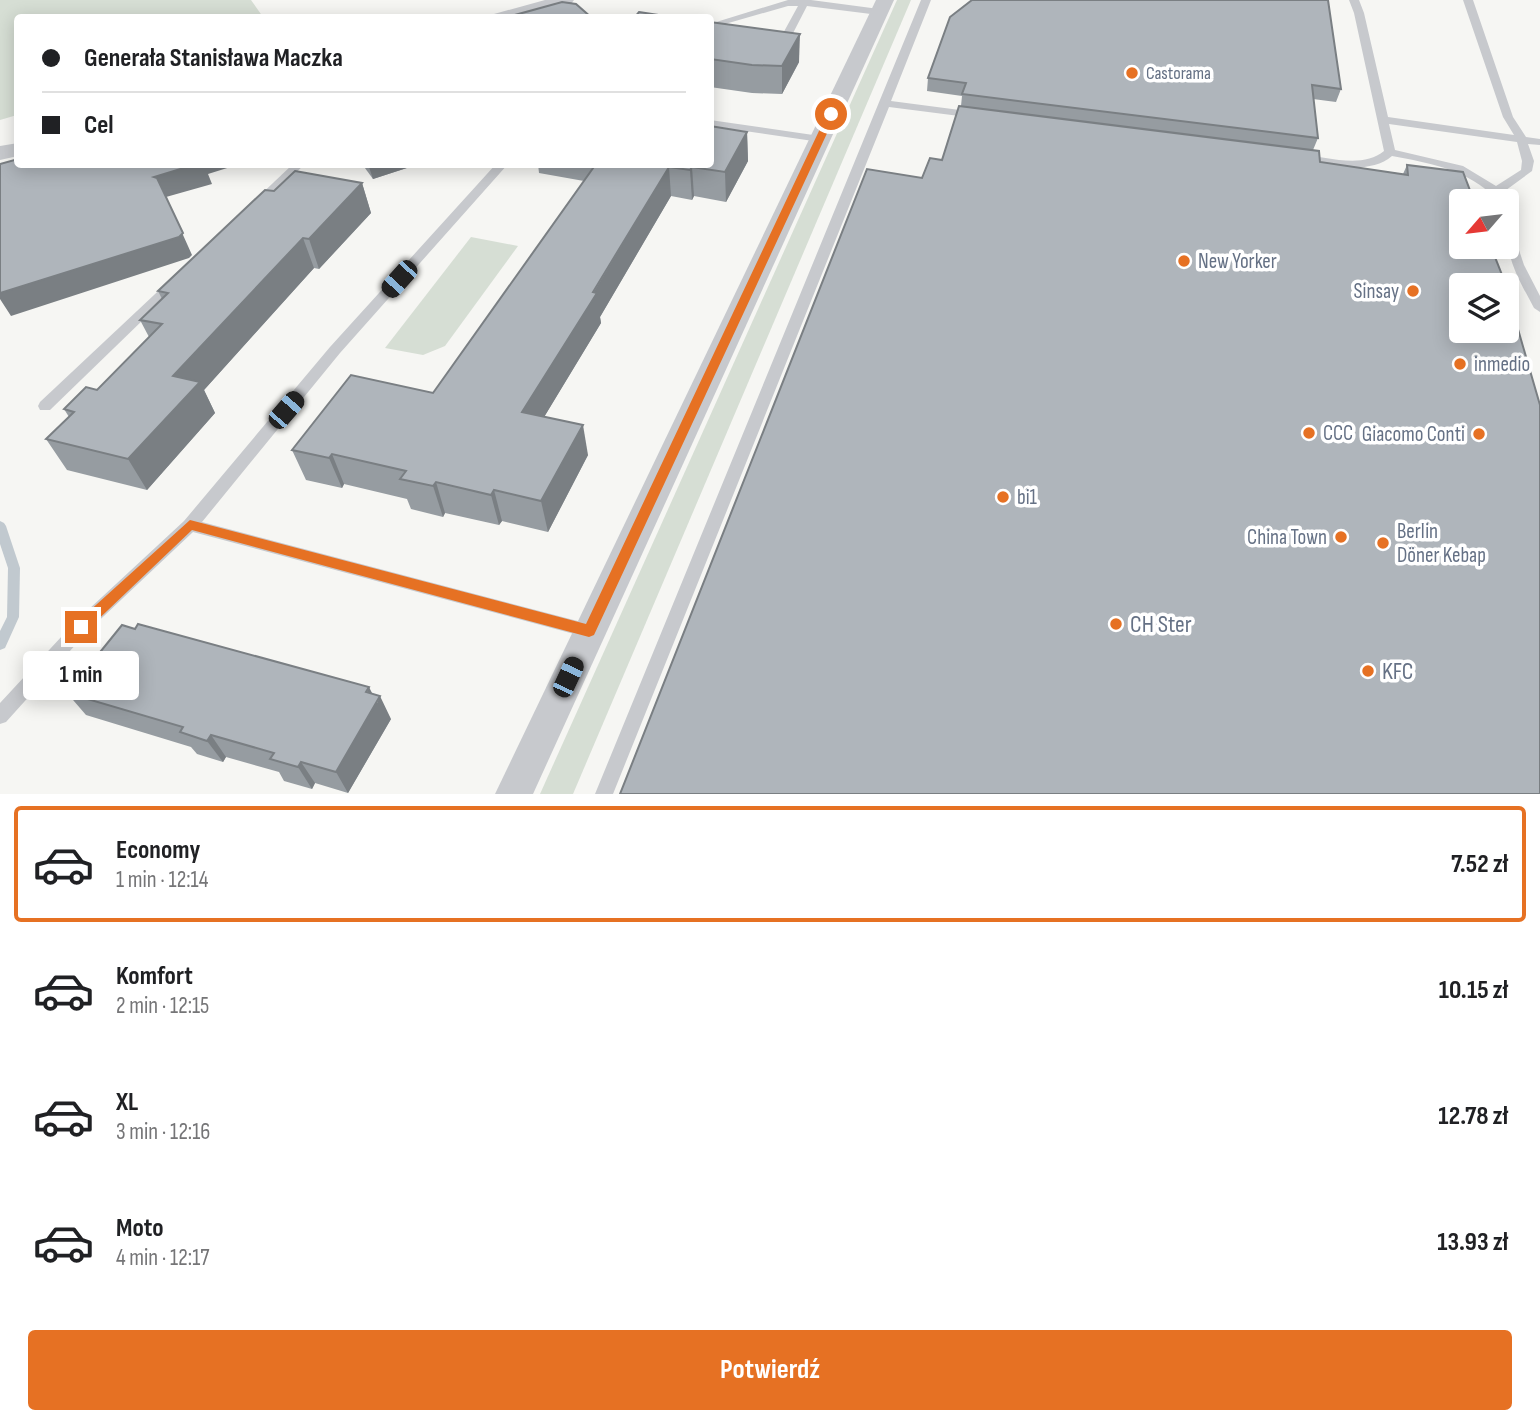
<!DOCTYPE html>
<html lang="pl">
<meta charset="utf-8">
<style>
:root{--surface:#fff;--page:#f2f2f2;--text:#202124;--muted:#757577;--line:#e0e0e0;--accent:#e67123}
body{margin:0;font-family:"Sofia Sans Condensed",sans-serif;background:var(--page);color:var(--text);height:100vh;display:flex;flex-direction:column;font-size:26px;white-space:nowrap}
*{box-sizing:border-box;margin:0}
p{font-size:23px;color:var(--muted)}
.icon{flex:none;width:38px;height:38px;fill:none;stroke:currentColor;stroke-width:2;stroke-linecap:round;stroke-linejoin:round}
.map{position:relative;height:794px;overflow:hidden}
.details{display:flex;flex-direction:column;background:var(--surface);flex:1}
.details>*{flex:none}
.guide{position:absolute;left:14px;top:14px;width:700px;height:154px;border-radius:7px;box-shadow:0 4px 18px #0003;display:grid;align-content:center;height:154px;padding:0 28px;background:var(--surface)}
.needle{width:46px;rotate:242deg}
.tools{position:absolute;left:1449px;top:189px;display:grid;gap:14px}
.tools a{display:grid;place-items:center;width:70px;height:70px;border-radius:7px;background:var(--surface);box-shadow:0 4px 18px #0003;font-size:35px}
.end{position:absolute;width:32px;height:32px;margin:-16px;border:9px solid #e67123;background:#fff;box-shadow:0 0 0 4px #fff}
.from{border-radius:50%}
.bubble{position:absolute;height:49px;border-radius:7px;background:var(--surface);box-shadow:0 4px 18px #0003;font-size:23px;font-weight:700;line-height:49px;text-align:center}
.car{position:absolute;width:21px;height:42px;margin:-21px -10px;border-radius:9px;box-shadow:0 0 5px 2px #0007;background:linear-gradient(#222 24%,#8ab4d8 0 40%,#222 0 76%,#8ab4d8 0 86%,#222 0)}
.guide b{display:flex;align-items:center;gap:24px;height:66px;font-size:26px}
.guide b+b{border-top:2px solid var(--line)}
.guide i{width:18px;height:18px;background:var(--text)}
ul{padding:12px 0 0;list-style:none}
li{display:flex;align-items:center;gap:21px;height:116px;margin:0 14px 10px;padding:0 14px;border:4px solid transparent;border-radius:7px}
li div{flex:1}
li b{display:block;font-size:26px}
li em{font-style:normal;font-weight:700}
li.active{border-color:var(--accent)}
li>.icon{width:63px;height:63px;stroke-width:1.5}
.cta{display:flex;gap:14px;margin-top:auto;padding:14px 28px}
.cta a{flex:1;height:80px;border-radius:7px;background:var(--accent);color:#fff;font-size:28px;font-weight:700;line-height:80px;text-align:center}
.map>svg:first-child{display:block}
</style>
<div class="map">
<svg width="1540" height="794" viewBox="0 0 1540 794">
<rect width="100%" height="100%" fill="#f6f6f3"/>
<g fill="#d6ded4">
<path d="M0,0H251L263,17L18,18L17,115L0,120Z"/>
<path d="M897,0H911L573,794H540Z"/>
<path d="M471,237L518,246L445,346L423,355L385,348Z"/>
</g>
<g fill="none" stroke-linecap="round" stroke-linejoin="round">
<path fill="#c1c9cf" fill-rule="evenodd" d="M0,521L4,523L6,526L20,568L19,617L5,648L0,650V631L7,617L8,568L0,544Z"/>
<g fill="#c7c9cd" fill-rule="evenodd">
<path d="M811,0L879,9L884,12L879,15L807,6L791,37L786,40L781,37L798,6H788L718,26L713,23L788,0Z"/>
<path d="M921,0H931L891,101L975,112L980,115L975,118L889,107L613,794H595Z"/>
<path d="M1349,0H1359L1364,13L1388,117L1514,135L1503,117L1463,0H1473L1513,117L1526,137L1540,139V145L1528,144L1534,161L1532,171L1502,193L1503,201H1491L1490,193C1462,168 1428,163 1392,156C1369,176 1325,165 1297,159L1296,157L1301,154C1326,157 1363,169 1384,151L1354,13ZM1389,124L1517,142L1522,161L1521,170L1496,186L1463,166L1395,150Z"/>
<path d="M710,120L820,136L825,139L820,142L710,126Z"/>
<path d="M293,164H305L261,206H253V202Z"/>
<path d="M496,164H508L340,353L202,522L589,624L595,626L597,631L595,636L589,638L193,532L87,632L6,722L0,724V703L75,622L184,521L330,347Z"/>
<path d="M1507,228L1513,232L1524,265L1540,296V312L1534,308C1519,280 1506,259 1507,228Z"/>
<path d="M174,279L180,283L178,286L50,410H40L38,406L40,402L170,280Z"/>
</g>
<g fill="#c7c9cd" fill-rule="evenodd">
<path d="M545,0H574L571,4L523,18H492L494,14Z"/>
<path d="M876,0H894L533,794H495Z"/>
<path d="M18,143V156L0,160V146Z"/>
</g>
</g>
<g fill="#969ca1">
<path d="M972,0L1341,89L1336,102L1313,99L1318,138L1313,150L1320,162L1403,174L1407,165L1507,287L1514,305L1512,308L922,178L942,160L961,106L962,96L927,91L928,78Z"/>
<path d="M710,22L799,62L782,94L752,93L710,87Z"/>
<path d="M747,132L748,161L726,202L694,196L692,200L671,196L600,317L601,323L544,417L588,455L548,532L502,521L499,525L445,513L443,517L411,509L407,499L344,484L342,488L306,480L292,450L433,393L584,181L539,173L538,164H710Z"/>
<path d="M362,164H419L373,179Z"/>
<path d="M362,183L371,213L319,269L314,268L204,390L215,413L147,490L67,470L46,439L69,417L64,409L97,390L149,337L140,320L162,299L158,291L274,191Z"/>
<path d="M67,693L391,719L348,793L315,783L312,789L284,781L279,772L226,757L223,762L197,754L191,747L86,715Z"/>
</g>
<g fill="#7a7f83">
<path d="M800,34L799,62L782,94V66Z"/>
<path d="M747,132L748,161L726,202L725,172Z"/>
<path d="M184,164H240L208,174L212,184L166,197L192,255L189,258L11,316L0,299V293L154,177Z"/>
<path d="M368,164H419L373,179Z"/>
<path d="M669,167L671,196L600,317L601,323L529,442L522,412Z"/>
<path d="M692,167L694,196L692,200L690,170Z"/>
<path d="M362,183L371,213L319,269L309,239Z"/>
<path d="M303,238L314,268L204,390L215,413L147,490L128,459L173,376Z"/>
<path d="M583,425L588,455L548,532L541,501Z"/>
<path d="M332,454L344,484L342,488L329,458Z"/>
<path d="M436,482L445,513L443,517L433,486Z"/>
<path d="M494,490L502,521L499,525L491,495Z"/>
<path d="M369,687L377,703L380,696L391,719L348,793L336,772Z"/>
<path d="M211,735L226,757L223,762L207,741Z"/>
<path d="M301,762L315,783L312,789L298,767Z"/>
</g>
<g fill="#afb5bb" stroke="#7a7f83" stroke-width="2">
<path d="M972,0H1328L1341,89L1312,85L1318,138L962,94L966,83L928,78L950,17Z"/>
<path d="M562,2L576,4L592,18H504Z"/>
<path d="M639,12L678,18H634Z"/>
<path d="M710,22L800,34L782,66L752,65L710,59Z"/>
<path d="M959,106L1319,151L1320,162L1408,175L1407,165L1463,172L1474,201H1461V247H1491L1506,285H1461V331H1507V287L1514,305H1511L1540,405V794H620L867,169L922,178L930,158L942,160Z"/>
<path d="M710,126L747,132L725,172L692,167L690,170L669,167L593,292L597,293L522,412L583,425L541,501L494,490L491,495L436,482L433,486L400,479L406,471L332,454L329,458L292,450L351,375L433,393L596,164H710Z"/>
<path d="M18,159V164H197L154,177L157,178L183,233L179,237L0,293V164Z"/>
<path d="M295,171L362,183L309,239L303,238L173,376L200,382L128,459L46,439L74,412L64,409L86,387L97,390L162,324L140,320L168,293L158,291L265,190L274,191Z"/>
<path d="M138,624L369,687L366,692L380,696L336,772L301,762L298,767L270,759L274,753L211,735L207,741L180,732L183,727L67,693L122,625L135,629Z"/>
</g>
<path fill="#e67123" d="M831,111L836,114L594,635L589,637L192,530L86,631H76V623L190,520L586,624L827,114Z"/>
<g fill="#e67123" stroke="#fff" stroke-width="2.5">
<circle cx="1132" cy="73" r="7"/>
<circle cx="1184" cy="261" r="7"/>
<circle cx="1413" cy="291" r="7"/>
<circle cx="1460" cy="364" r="7"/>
<circle cx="1309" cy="433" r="7"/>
<circle cx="1479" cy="434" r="7"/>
<circle cx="1003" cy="497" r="7"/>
<circle cx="1341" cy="537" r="7"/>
<circle cx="1383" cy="543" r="7"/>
<circle cx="1116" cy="624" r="7"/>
<circle cx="1368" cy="671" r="7"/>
</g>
<g text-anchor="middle" stroke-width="7" stroke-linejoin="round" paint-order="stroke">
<g font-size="18" fill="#657185" stroke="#fff" text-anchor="start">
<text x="1146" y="79">Castorama</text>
</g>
<g font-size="21" fill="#657185" stroke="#fff" text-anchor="start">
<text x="1198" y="268">New Yorker</text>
<text x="1399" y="298" text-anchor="end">Sinsay</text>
<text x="1474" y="371">inmedio</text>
<text x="1323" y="440">CCC</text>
<text x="1465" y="441" text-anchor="end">Giacomo Conti</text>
<text x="1017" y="504">bi1</text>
<text x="1397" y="538">Berlin<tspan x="1397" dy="24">Döner Kebap</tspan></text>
<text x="1327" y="544" text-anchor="end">China Town</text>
</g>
<g font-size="24" fill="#657185" stroke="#fff" text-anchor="start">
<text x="1130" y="632">CH Ster</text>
<text x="1382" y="679">KFC</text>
</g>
</g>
</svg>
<div class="tools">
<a><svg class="needle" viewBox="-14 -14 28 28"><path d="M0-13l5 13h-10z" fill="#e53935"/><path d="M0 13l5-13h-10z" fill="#757577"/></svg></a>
<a><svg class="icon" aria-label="layers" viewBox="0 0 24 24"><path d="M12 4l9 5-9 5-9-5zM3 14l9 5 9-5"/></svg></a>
</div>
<i class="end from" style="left:831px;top:114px"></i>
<i class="end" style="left:81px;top:627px"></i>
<div class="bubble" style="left:23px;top:651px;width:116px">1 min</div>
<i class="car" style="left:399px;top:279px;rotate:222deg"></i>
<i class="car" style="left:286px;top:410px;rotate:41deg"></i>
<i class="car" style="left:568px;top:677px;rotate:25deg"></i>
<div class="guide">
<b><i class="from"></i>Generała Stanisława Maczka</b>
<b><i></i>Cel</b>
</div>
</div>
<section class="details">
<ul>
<li class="active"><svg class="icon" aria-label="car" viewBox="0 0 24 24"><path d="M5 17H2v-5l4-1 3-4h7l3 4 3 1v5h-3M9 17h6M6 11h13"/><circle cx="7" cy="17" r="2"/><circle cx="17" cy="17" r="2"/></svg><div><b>Economy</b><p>1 min · 12:14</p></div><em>7.52 zł</em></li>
<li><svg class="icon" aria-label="car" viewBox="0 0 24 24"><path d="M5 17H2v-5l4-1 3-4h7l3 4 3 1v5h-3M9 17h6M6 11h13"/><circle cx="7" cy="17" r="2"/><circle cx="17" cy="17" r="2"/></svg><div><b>Komfort</b><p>2 min · 12:15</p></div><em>10.15 zł</em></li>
<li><svg class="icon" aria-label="car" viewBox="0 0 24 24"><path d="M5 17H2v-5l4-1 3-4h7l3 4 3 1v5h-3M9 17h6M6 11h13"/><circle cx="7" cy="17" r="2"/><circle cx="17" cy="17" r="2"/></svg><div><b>XL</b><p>3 min · 12:16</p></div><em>12.78 zł</em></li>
<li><svg class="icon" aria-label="car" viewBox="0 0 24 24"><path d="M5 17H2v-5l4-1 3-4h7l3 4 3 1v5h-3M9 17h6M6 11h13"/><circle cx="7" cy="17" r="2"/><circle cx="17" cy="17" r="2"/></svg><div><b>Moto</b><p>4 min · 12:17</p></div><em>13.93 zł</em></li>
</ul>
<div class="cta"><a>Potwierdź</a></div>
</section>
